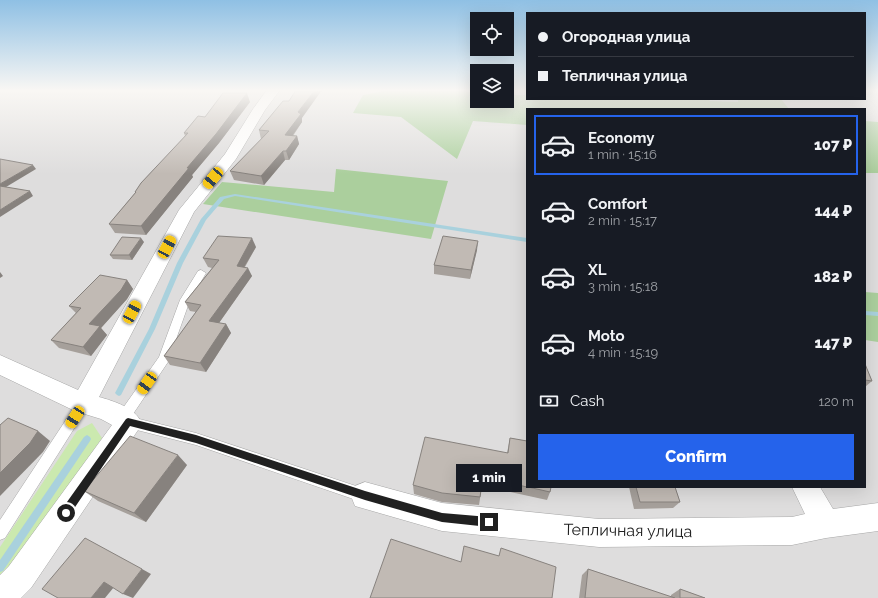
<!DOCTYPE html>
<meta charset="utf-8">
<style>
:root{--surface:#171b24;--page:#20242c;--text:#f1f3f6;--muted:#9ea1a6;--line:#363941;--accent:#2563eb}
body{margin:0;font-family:Raleway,sans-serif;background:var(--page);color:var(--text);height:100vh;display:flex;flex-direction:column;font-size:15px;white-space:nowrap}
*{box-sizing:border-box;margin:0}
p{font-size:13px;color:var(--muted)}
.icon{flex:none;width:22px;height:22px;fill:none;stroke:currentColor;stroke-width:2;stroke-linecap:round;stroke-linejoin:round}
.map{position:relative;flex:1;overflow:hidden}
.drawer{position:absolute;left:526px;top:108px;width:340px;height:380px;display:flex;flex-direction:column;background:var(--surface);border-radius:0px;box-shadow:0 4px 16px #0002}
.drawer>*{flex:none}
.top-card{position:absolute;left:526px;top:12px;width:340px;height:88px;border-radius:0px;box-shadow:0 4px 16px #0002;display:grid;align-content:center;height:88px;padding:0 12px;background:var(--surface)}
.tools{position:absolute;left:470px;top:12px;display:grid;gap:8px}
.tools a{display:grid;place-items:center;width:44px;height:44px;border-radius:0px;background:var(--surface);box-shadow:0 4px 16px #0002;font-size:20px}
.end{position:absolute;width:18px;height:18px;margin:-9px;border:5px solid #202020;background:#fff;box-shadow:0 0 0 2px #fff}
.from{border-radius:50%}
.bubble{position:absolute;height:28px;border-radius:0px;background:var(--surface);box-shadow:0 4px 16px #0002;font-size:13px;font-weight:800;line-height:28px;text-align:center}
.car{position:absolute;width:12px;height:24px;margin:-12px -6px;border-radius:5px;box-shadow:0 0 3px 1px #0007;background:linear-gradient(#f5c518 24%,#345 0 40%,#f5c518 0 76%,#345 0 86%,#f5c518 0)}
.top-card b{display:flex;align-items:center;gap:14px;height:38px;font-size:15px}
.top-card b+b{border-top:1px solid var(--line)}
.top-card i{width:10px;height:10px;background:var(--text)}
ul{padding:7px 0 0;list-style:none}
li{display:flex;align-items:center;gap:12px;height:60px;margin:0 8px 6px;padding:0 4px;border:2px solid transparent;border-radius:0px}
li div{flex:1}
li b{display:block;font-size:15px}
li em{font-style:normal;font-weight:800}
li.on{border-color:var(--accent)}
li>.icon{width:36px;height:36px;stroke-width:1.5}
.pay{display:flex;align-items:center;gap:10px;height:44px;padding:0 12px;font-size:15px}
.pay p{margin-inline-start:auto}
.cta{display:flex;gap:8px;margin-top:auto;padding:8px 12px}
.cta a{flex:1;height:46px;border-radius:0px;background:var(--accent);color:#fff;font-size:16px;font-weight:800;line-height:46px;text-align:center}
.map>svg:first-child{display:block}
</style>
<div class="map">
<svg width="878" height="598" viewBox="0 0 878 598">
<rect width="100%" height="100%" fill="#f1eee7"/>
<path fill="#dedddd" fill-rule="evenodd" d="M0,90H477V101H507V90H527V99H865V90H878V598H0ZM527,109H865V487H527Z"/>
<path fill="#cbe9af" d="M92,423L102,438L19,560L0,580V547L77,431Z"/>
<g fill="#abcf9d">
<path d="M389,90H454L477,93V101H507V95H527V99H708L710,101L738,102V99H781L789,109H527V125L473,121L457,159L401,117L353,113L363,95Z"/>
<path d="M865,121L878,122V173H865Z"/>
<path d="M336,169L448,181L431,239L203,204L222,182L334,192Z"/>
<path d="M865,292L878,293V342L865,340Z"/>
</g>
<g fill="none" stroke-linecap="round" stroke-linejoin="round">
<g fill="#a9d1dd" fill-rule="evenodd">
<path d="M235,194L527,238V242L235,196L224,199L206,220L183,263L155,329L121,395L119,396L117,395L115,393L149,329L177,263L201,219L220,197Z"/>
<path d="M865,311L878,312V316L865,315Z"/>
<path d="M87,435L90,437L91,439L90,441L3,571L0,572V560L84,437Z"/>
</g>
<defs>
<g id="service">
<path d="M201,270L206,273L190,300L168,362L131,417L196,433L365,489L370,491L372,496L370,501L365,503L196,445L129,428L124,424L118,423L116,419L118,415L159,357L180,300L198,271Z"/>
<path d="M83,399L87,400L89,404L87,408L5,538L0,540V520L79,400Z"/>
</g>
<g id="minor">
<path d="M267,90H280L265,110L236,159L194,212L99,397C114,401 135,408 141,422L138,430L31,588L21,598H0V575L9,566L112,425L101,419L75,411L0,375V355L78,390L179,210L225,154L253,109Z"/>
<path d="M365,482L442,503L599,519L792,517L805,514L792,487H820L833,509L878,503V531L826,538L792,545L599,547L442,531L355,506L351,496L355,486Z"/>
</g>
</defs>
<use href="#service" stroke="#a7a7a7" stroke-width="1"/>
<use href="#minor" stroke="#a7a7a7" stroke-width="1"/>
<use href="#service" fill="#fff" fill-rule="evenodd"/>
<use href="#minor" fill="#fff" fill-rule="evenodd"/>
</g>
<g fill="#a6a09b">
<path d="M250,102L219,143L192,175L193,177L146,235L115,233L109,224L135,193V192L185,136L184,133L205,117Z"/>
<path d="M302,118V122L293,136H297L299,144L289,160H285L264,185L234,180L230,171L262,139H261L259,130Z"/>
<path d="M144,242L132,260L113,259L110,255Z"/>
<path d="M256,247L245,267L252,276L219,323L226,324L231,333L206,372L170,365L164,356L196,312L190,311L185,302L212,268L208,267L203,258Z"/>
<path d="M477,250L470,279L434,274V265Z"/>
<path d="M127,280L133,289L127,299L101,328L107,335L91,356L59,348L51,340L76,313L69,306Z"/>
<path d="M865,364L872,381L865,387Z"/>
<path d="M510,438L527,441V487H551L550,492L547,500L482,486L479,505L442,502L414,494L413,485L507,453Z"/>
<path d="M187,465L146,522L98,501L84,491Z"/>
<path d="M629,487H675L680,502L673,508L634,509Z"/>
<path d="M588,569L671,597V595L680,589L705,598H579L582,575Z"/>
</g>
<g fill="#87827e">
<path d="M315,90H322L302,118V122L287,143L285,135L298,112Z"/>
<path d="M247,93L250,102L219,143L192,175L193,177L146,235L141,226L187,168Z"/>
<path d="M297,136L299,144L289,160L286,151Z"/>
<path d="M283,151L285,160L264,185L261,176Z"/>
<path d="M33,165L36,169L1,190L0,188V184Z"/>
<path d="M30,191L33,196L0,217V210Z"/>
<path d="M141,238L144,242L132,260L129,255Z"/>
<path d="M252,238L256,247L240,274L237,266Z"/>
<path d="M478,241L477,250L470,279L471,270Z"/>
<path d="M248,268L252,276L214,330L209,321Z"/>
<path d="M0,272L3,276L0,278Z"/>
<path d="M127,280L133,289L127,299L101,328L107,335L91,356L83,347L89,324Z"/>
<path d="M226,324L231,333L206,372L200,363Z"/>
<path d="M38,431L50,441L43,452L0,496V473Z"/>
<path d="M178,455L187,465L146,522L134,513Z"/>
<path d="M142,569L151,574L133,598L123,594Z"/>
<path d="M104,582L114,587L105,598H91Z"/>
</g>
<g fill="#c1bab4" stroke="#87827e">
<path d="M296,90H315L298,112L301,114L285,135L297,136L286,151H283L261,176L230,171L269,131L259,130L283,101H289Z"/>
<path d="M223,93H247L216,134L187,168H189L141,226L109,224L136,192H135L141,183L188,133H184L198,116L205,117Z"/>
<path d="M0,159L33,165L0,184Z"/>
<path d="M0,186L30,191L0,210Z"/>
<path d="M218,236L252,238L237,266L248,268L209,321L226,324L200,363L164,356L201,305L185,302L219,260L203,258Z"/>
<path d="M443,236L478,241L471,270L434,265Z"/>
<path d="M122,237L141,238L129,255H110Z"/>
<path d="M100,275L127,280L121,290L89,324L100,326L83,347L51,340L81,308L69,306Z"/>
<path d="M865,364L872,381L865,380Z"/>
<path d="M8,418L38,431L30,443L0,473V425Z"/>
<path d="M130,436L178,455L134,513L84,491Z"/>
<path d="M425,437L508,453L510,438L527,441V487L483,477L480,497L442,493L413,485Z"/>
<path d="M528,487H551L550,492Z"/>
<path d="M636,487H675L680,502H640Z"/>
<path d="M85,538L142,569L123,594L104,582L91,598H58L42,589Z"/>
<path d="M391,539L461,562L464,546L499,556L501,548L556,567L552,598H370Z"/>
<path d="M588,569L675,598H585Z"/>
<path d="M680,589L705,598H680Z"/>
</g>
<linearGradient id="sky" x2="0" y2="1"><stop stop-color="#8fc0e4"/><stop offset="0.52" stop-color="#f9f7f4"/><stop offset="1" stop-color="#f9f7f4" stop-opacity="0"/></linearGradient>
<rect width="878" height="174" fill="url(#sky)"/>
<path fill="#202020" d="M128,418L196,435L365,491L442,513L489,517L494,522L489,527L442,522L365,500L196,443L130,426L69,516H62V509L126,419Z"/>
<g text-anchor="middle" stroke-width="3.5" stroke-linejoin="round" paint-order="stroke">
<g font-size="16" fill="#202020" stroke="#fff">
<text transform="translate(628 530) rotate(1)" y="6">Тепличная улица</text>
</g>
</g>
</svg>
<div class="tools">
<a><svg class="icon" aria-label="locate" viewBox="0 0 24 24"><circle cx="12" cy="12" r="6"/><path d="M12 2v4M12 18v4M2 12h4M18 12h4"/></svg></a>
<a><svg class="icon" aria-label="layers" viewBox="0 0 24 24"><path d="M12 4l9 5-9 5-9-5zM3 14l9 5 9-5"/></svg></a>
</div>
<i class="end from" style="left:66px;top:513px"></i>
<i class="end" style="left:489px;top:522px"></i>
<div class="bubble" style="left:456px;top:464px;width:66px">1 min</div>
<i class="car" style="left:213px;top:178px;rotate:220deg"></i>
<i class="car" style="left:167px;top:247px;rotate:28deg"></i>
<i class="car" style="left:132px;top:312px;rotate:28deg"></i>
<i class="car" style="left:147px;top:383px;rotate:215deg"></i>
<i class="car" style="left:75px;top:417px;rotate:213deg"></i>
<div class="top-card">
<b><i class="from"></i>Огородная улица</b>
<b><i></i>Тепличная улица</b>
</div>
<section class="drawer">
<ul>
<li class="on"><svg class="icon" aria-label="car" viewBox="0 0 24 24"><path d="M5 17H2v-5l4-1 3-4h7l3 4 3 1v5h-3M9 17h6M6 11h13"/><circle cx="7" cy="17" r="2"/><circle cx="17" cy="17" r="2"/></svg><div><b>Economy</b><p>1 min · 15:16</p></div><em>107 ₽</em></li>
<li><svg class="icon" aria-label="car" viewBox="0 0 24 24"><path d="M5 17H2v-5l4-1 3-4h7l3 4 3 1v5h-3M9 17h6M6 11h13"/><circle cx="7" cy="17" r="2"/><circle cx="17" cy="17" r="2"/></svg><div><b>Comfort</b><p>2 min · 15:17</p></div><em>144 ₽</em></li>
<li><svg class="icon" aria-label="car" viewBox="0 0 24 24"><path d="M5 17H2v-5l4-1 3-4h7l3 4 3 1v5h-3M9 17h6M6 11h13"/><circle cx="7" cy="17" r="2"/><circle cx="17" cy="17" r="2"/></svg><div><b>XL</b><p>3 min · 15:18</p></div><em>182 ₽</em></li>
<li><svg class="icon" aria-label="car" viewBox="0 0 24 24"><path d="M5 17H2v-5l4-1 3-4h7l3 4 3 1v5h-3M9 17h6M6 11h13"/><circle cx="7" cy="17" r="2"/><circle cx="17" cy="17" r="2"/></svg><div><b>Moto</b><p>4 min · 15:19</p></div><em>147 ₽</em></li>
</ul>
<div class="pay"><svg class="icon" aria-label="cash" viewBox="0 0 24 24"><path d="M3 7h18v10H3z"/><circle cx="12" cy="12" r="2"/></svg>Cash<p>120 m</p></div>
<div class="cta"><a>Confirm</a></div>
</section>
</div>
